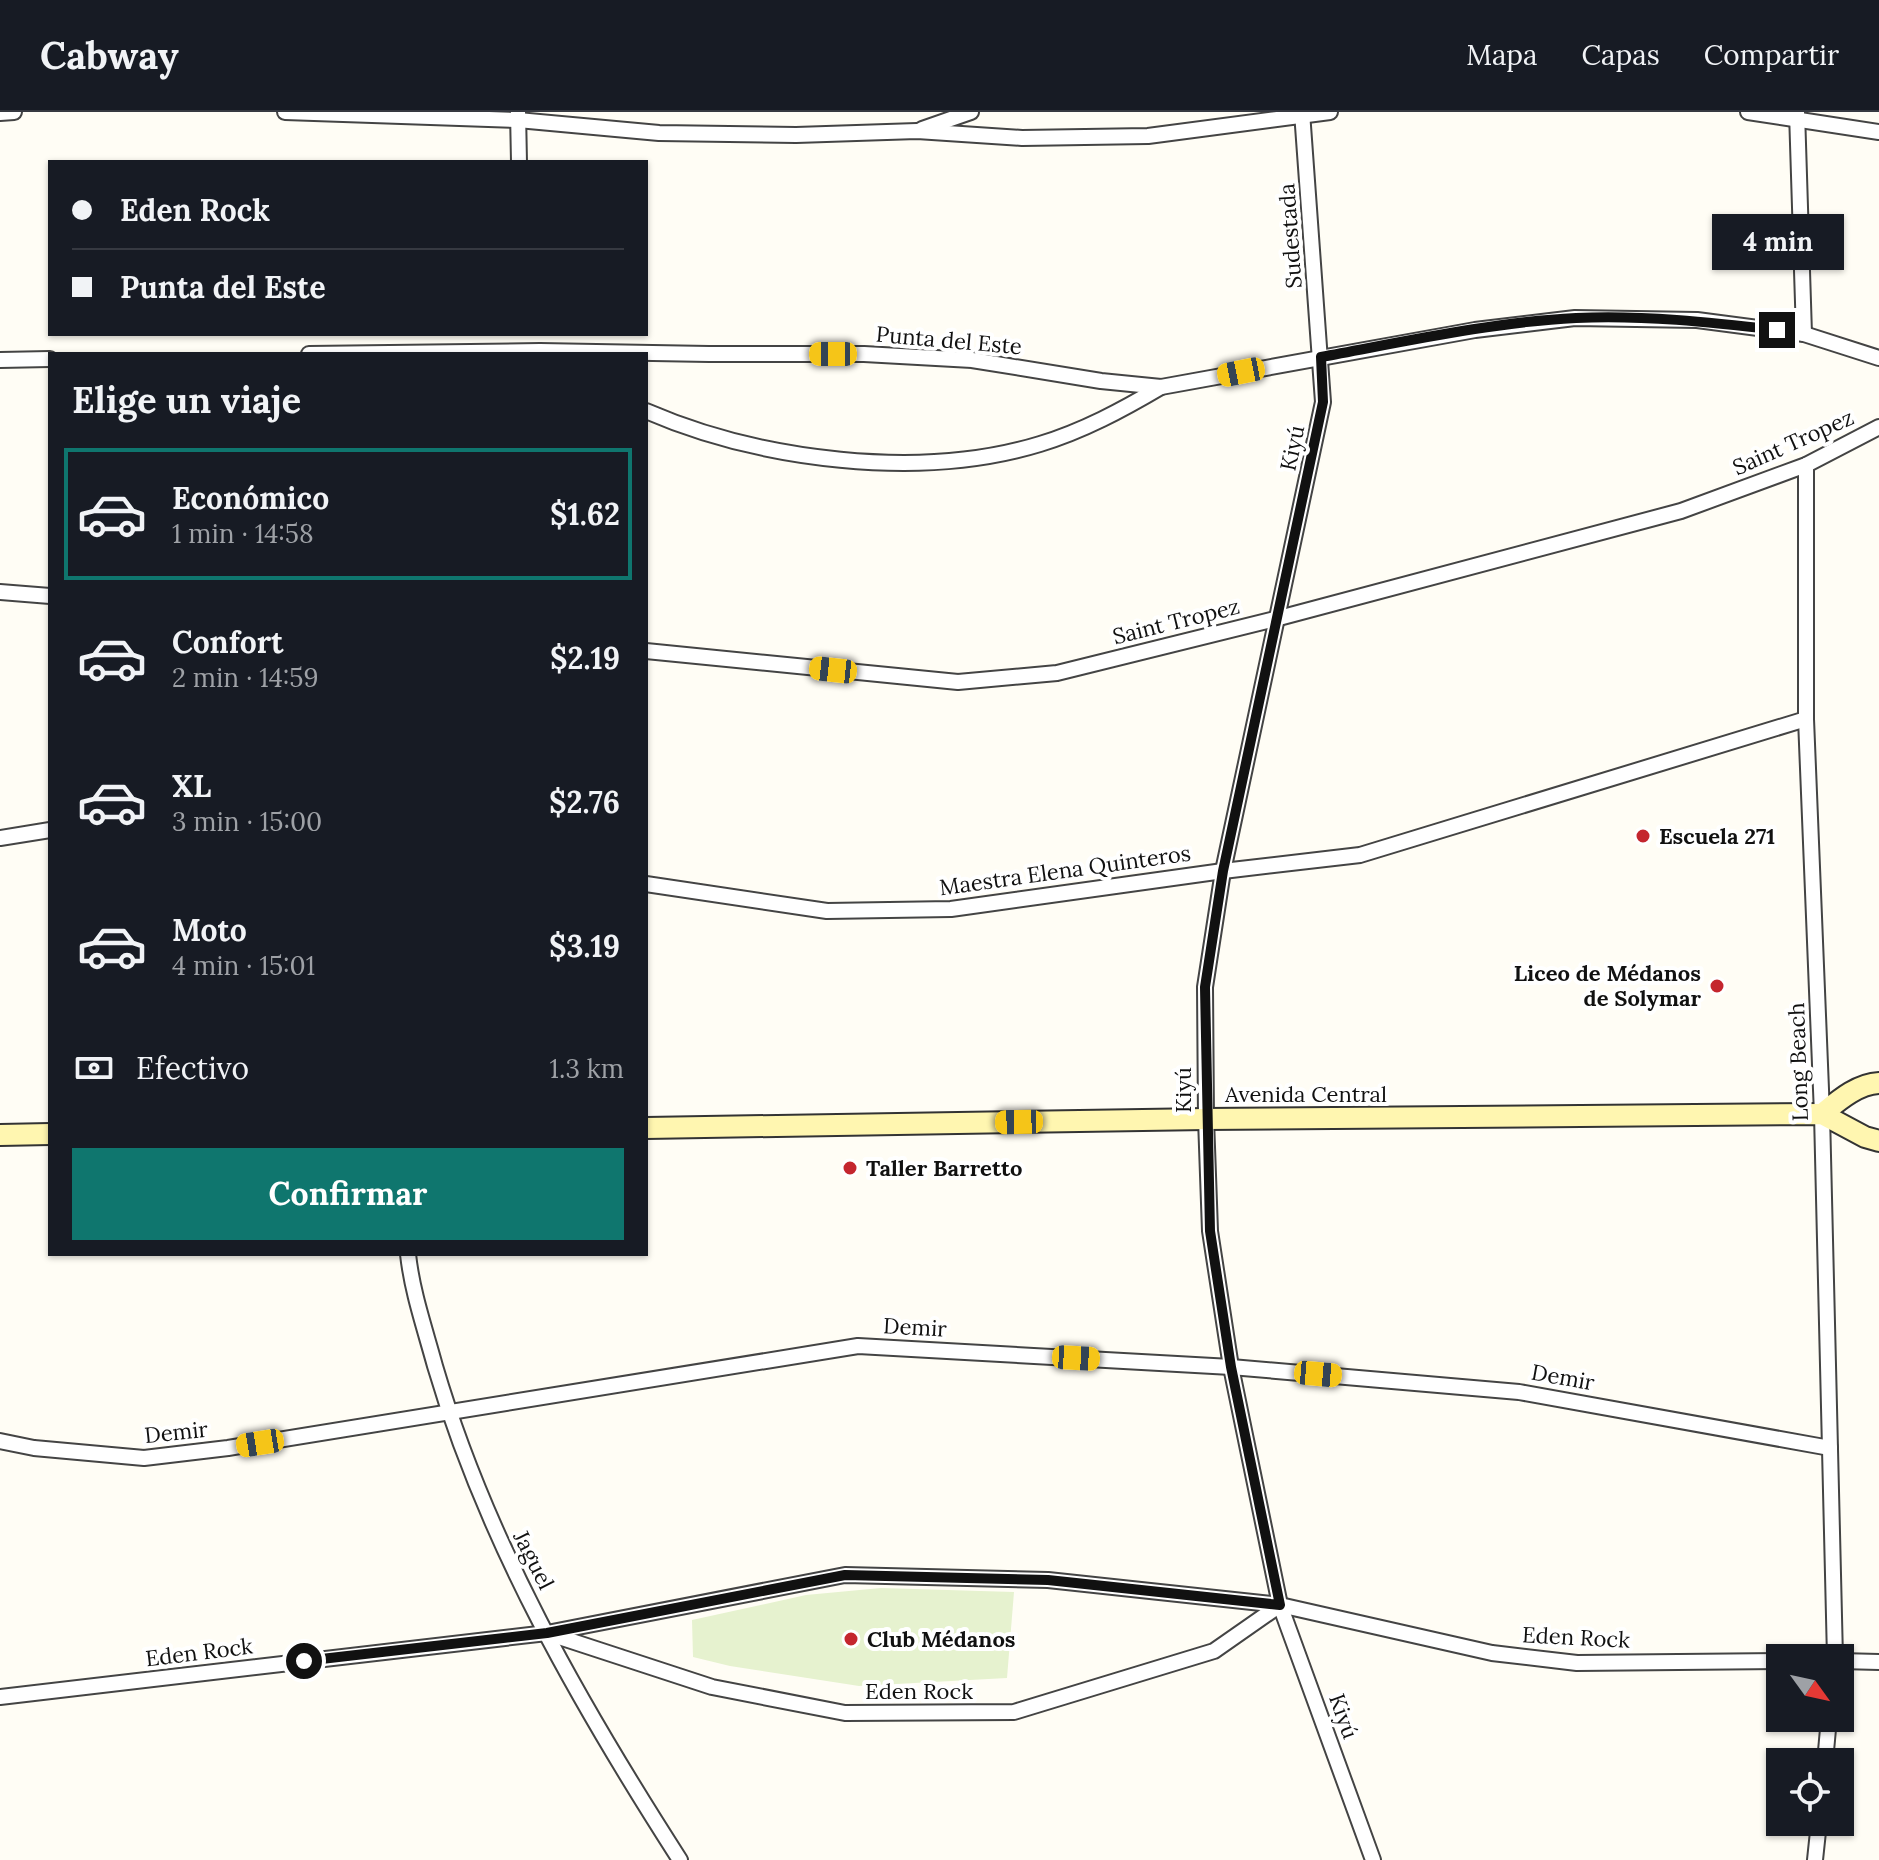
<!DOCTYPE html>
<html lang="es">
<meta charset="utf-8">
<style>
:root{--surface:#171b24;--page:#242831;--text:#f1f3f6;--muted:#9ea1a6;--line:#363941;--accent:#0f766e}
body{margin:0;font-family:Lora,serif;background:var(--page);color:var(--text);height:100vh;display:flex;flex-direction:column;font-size:30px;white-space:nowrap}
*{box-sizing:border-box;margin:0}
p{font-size:26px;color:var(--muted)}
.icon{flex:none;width:44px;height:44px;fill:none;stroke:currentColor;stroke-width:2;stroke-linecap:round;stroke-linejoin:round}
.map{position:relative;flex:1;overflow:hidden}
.panel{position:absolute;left:48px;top:240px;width:600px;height:904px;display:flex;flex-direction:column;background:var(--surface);border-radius:0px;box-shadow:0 2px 6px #0004}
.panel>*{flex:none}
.hud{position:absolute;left:48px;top:48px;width:600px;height:176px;border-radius:0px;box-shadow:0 2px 6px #0004;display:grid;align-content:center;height:176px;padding:0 24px;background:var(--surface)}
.needle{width:52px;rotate:123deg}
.tools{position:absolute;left:1766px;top:1532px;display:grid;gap:16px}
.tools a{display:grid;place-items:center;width:88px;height:88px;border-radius:0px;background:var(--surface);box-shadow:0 2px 6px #0004;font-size:40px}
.end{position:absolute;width:36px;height:36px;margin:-18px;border:10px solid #111;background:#fff;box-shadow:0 0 0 4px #fff}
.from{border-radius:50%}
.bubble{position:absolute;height:56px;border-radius:0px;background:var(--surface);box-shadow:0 2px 6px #0004;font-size:26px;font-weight:700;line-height:56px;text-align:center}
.car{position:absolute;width:24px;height:48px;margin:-24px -12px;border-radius:10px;box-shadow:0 0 6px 2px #0007;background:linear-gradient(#f5c518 24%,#345 0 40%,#f5c518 0 76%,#345 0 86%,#f5c518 0)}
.hud b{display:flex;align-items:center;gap:28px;height:76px;font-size:30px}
.hud b+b{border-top:2px solid var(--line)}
.hud i{width:20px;height:20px;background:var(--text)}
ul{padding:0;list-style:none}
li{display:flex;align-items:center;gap:24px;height:132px;margin:0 16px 12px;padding:0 8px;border:4px solid transparent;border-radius:0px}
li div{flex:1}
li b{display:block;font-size:30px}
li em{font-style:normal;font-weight:700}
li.on{border-color:var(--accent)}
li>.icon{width:72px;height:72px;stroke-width:1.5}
h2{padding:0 24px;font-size:36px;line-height:96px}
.pay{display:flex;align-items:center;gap:20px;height:88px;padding:0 24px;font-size:30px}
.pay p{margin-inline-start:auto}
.primary-button{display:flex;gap:16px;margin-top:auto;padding:16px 24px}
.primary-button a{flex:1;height:92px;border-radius:0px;background:var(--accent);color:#fff;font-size:32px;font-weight:700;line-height:92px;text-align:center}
header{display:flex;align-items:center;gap:48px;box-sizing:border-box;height:112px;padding:0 40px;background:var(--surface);border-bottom:2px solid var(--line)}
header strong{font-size:38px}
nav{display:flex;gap:44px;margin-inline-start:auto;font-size:28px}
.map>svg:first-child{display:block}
</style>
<header>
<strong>Cabway</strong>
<nav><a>Mapa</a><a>Capas</a><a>Compartir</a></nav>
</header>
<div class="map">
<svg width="1879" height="1748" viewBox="0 0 1879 1748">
<rect width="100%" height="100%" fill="#fffdf5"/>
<path fill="#e6f2cf" d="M881,1476L1014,1480L1007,1566L859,1574L730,1554L693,1545L692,1508L806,1483Z"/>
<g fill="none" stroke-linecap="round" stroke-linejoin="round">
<defs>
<g id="street">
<path d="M285,0L518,8L659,21L796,23L917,19L1022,26L1148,24L1330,0"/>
<path d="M518,0L519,50"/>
<path d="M1302,0L1323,290L1223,759L1205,875L1206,1007L1210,1119L1231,1255L1280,1493L1373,1748"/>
<path d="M1748,0L1879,20"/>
<path d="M1797,0L1804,222"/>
<path d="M0,1L14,0"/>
<path d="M922,17L971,0"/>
<path d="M309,242L540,239L709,242H864L972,248L1101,269L1161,275L1475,218L1575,206L1697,208L1804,222L1879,246"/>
<path d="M0,248L50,247"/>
<path d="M646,299C759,348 920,369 1040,332C1083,319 1122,298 1161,275"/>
<path d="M1806,353V607L1822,1002L1835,1546"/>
<path d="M0,480L50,484"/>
<path d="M646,539L958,570L1057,561L1279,506L1681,399L1806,353L1879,315"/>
<path d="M0,726L50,718"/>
<path d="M646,772L827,799L951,797L1223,759L1360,743L1806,607"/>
<path d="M408,1142C412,1180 425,1217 435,1254C487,1431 581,1594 680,1748"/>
<path d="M0,1329L34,1336L144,1346L228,1336L858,1234L1231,1255L1519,1280L1830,1336"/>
<path d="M547,1521L712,1575L845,1601L1014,1600L1214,1539L1280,1493"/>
<path d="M1840,1549L1879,1550"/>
<path d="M0,1585L547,1521L845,1463L1048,1468L1280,1493L1492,1541L1577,1551L1780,1549"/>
<path d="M1825,1650L1829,1606"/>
<path d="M1815,1748L1819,1710"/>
</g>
<g id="secondary">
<path d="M1822,1002C1838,989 1857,972 1879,971"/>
<path d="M646,1016L1206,1007L1822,1002L1865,1025L1879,1029"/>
<path d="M0,1023L50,1022"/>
</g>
</defs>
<use href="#street" stroke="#444" stroke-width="18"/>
<use href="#secondary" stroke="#333" stroke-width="24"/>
<use href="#street" stroke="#fff" stroke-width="14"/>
<use href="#secondary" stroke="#fff6b0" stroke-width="20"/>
</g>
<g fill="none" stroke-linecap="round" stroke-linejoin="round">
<path stroke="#111" stroke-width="10" d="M304,1549L547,1521L845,1463L1048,1468L1280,1493L1231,1255L1210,1119L1205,875L1223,759L1323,290L1321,245C1403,230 1493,210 1576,206C1643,203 1710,210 1777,218"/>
</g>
<g fill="#c4262e" stroke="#fff" stroke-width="3">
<circle cx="1643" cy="724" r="8"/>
<circle cx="1717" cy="874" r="8"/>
<circle cx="850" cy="1056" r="8"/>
<circle cx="851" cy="1527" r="8"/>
</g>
<g text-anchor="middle" stroke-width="8" stroke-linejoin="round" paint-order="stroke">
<g font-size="22" fill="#111" stroke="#fff">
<text transform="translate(1290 124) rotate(-94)" y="8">Sudestada</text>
<text transform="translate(949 228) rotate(5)" y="8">Punta del Este</text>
<text transform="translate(1793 330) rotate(-24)" y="8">Saint Tropez</text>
<text transform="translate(1292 336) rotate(-78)" y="8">Kiyú</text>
<text transform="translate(1176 509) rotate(-14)" y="8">Saint Tropez</text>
<text transform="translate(1065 758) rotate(-8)" y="8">Maestra Elena Quinteros</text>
<text transform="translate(1798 950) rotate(-92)" y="8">Long Beach</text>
<text transform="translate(1183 978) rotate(-90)" y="8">Kiyú</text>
<text x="1306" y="990">Avenida Central</text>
<text transform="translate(915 1215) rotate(3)" y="8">Demir</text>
<text transform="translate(1563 1265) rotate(10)" y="8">Demir</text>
<text transform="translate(176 1320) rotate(-6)" y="8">Demir</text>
<text transform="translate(534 1448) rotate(63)" y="8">Jaguel</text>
<text transform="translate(1576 1525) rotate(3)" y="8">Eden Rock</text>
<text transform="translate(199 1540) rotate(-7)" y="8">Eden Rock</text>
<text x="919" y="1587">Eden Rock</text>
<text transform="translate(1344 1604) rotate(70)" y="8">Kiyú</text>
</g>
<g font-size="22" font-weight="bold" fill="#111" stroke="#fff" text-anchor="start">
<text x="1659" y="732">Escuela 271</text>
<text x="1701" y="869" text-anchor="end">Liceo de Médanos<tspan x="1701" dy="25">de Solymar</tspan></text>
<text x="866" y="1064">Taller Barretto</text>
<text x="867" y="1535">Club Médanos</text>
</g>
</g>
</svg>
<div class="tools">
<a><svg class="needle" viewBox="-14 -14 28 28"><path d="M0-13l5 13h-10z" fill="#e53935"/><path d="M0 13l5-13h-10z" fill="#9ea1a6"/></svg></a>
<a><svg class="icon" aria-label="locate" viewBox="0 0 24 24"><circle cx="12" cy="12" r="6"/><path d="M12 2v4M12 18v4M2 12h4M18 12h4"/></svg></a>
</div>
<i class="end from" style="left:304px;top:1549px"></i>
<i class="end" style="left:1777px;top:218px"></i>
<div class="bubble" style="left:1712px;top:102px;width:132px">4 min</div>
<i class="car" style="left:833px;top:242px;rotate:270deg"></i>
<i class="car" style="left:1241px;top:260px;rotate:259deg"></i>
<i class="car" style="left:833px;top:558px;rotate:276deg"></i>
<i class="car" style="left:1019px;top:1010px;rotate:269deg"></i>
<i class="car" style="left:1076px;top:1246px;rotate:93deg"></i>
<i class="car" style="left:1318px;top:1262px;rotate:95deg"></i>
<i class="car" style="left:260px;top:1331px;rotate:261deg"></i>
<div class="hud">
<b><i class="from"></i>Eden Rock</b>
<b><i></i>Punta del Este</b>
</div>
<section class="panel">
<h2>Elige un viaje</h2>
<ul>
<li class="on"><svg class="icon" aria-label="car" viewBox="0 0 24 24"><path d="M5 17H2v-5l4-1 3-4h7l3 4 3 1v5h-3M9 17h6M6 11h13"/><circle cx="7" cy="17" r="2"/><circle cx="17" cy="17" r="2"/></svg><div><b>Económico</b><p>1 min · 14:58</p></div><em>$1.62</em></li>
<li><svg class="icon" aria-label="car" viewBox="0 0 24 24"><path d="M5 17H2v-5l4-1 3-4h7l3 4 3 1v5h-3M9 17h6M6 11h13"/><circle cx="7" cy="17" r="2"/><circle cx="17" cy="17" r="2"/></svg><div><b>Confort</b><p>2 min · 14:59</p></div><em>$2.19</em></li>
<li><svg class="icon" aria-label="car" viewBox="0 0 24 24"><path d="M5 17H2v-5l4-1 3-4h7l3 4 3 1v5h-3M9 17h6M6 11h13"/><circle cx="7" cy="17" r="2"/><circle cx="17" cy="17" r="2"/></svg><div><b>XL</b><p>3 min · 15:00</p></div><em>$2.76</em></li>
<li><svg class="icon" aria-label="car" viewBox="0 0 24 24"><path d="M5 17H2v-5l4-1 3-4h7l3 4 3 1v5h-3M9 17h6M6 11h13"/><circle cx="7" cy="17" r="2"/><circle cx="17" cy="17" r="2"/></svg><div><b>Moto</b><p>4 min · 15:01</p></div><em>$3.19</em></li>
</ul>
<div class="pay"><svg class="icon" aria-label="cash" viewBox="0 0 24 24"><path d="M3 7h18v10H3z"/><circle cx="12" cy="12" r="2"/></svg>Efectivo<p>1.3 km</p></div>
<div class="primary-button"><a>Confirmar</a></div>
</section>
</div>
